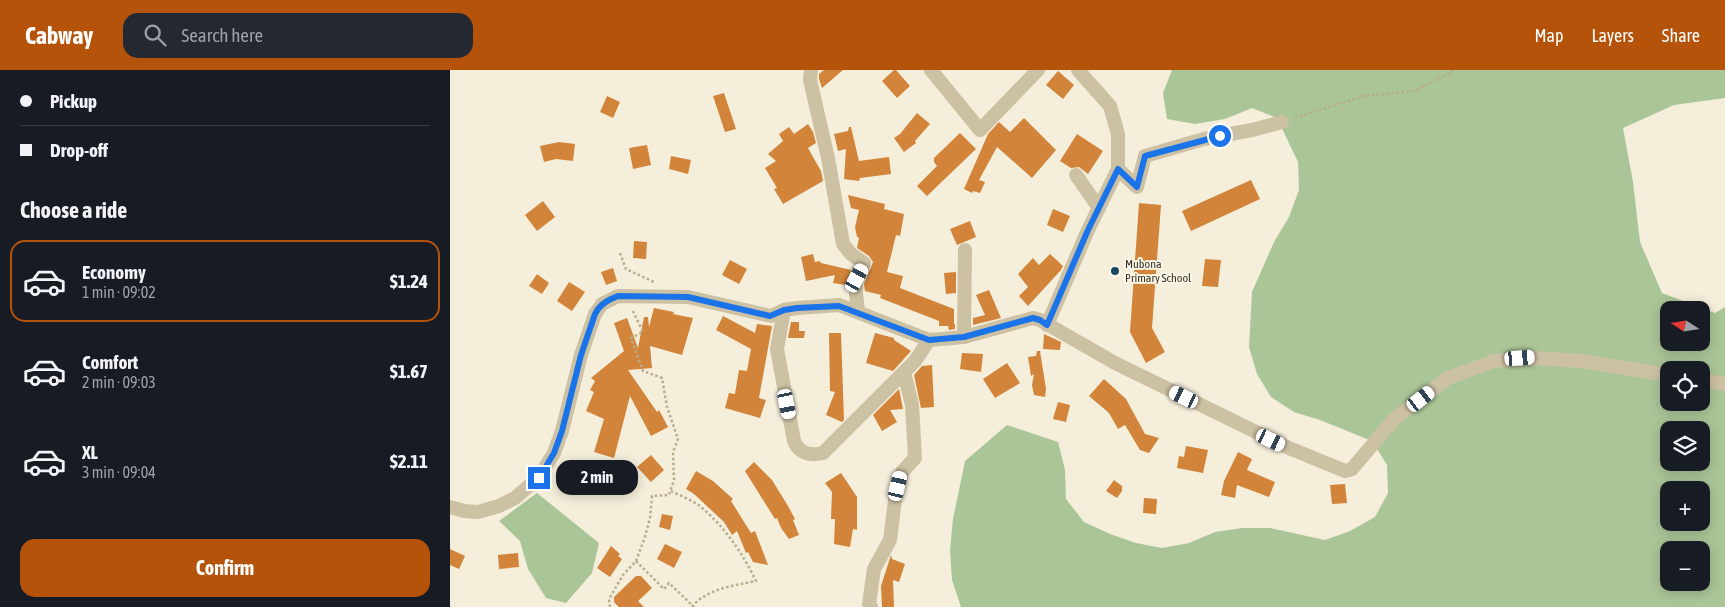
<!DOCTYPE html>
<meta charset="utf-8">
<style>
:root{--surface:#171b24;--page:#242831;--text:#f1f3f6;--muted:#9ea1a6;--line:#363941;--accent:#b45309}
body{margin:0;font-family:"Asap Condensed",sans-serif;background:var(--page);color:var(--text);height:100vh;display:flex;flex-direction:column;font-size:19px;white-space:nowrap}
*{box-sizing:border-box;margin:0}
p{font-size:16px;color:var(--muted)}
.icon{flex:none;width:28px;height:28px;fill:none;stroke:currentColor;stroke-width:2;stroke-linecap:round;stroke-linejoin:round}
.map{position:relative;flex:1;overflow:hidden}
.drawer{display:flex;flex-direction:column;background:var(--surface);width:450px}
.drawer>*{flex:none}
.guide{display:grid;align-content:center;height:110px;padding:0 20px;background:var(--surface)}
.needle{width:32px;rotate:282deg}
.fabs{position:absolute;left:1210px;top:231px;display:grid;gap:10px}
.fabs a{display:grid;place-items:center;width:50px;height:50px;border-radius:10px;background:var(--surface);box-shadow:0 2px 12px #0003;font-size:25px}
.end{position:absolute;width:22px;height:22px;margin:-11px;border:6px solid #1a73e8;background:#fff;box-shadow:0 0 0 2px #fff}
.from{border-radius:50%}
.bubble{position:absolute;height:35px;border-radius:15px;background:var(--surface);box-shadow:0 2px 12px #0003;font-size:16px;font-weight:700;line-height:35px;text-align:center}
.car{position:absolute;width:15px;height:30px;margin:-15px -8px;border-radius:6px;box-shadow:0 0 4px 1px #0007;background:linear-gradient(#fff 24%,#345 0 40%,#fff 0 76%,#345 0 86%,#fff 0)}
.guide b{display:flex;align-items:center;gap:18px;height:48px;font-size:19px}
.guide b+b{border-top:1px solid var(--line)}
.guide i{width:12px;height:12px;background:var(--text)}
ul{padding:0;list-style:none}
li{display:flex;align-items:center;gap:15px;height:82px;margin:0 10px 8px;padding:0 10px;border:2px solid transparent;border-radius:15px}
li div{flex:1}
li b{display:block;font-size:19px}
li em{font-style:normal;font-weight:700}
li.selected{border-color:var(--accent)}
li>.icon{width:45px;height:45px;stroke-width:1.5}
h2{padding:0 20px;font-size:22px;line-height:60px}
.button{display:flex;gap:10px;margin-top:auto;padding:10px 20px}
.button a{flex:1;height:58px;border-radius:15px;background:var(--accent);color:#fff;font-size:20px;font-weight:700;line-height:58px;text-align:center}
header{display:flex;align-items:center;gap:30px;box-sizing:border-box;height:70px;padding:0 25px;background:var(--accent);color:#fff}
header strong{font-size:24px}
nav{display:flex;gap:28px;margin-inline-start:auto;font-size:18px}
.search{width:350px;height:45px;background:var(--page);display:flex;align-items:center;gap:12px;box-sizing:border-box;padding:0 18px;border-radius:15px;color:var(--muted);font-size:19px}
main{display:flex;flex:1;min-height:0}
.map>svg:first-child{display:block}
</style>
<header>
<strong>Cabway</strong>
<div class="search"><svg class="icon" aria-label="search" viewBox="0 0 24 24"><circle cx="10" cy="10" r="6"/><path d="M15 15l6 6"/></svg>Search here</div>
<nav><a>Map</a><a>Layers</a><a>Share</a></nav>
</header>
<main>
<section class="drawer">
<div class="guide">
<b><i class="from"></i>Pickup</b>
<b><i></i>Drop-off</b>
</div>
<h2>Choose a ride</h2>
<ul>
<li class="selected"><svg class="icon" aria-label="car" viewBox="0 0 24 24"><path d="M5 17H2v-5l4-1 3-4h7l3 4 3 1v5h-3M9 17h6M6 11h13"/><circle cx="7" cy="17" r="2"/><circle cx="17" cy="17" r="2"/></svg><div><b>Economy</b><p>1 min · 09:02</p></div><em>$1.24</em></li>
<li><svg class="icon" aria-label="car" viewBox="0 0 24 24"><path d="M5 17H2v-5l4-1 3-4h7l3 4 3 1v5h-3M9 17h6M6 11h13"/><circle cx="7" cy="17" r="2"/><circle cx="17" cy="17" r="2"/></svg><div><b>Comfort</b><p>2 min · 09:03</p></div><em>$1.67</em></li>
<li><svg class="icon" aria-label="car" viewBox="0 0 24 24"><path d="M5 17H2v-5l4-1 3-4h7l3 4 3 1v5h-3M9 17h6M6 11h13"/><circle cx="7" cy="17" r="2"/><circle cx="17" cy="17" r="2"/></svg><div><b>XL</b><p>3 min · 09:04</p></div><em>$2.11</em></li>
</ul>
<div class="button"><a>Confirm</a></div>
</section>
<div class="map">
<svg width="1275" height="537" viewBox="0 0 1275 537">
<rect width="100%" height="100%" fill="#f4eeda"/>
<g fill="#aac598" fill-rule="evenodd">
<path d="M722,0H1275V28L1224,35L1173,58L1183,112L1190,172L1212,223L1265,243L1275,237V537H511L502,510L500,480L503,449L515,391L557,355L608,372L615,400L616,429L634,452L660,464L686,473L712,478L739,473L765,462L792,458H820L875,470L900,461L925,447L938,423L937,395L922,371L870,350L844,342L821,327L807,304L799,277L802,222L824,172L839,147L849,120L848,92L827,48L802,38L775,49L745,54L717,49L713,23ZM1219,240H1251V272H1219ZM1219,300H1251V332H1219ZM1219,360H1251V392H1219ZM1219,420H1251V452H1219ZM1219,480H1251V512H1219Z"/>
<path d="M87,423L149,473L142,503L116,533L96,528L78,499L70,471L49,451Z"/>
</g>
<g fill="#d2853a">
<path d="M374,0H393L372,18L369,9V4Z"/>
<path d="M444,0H446L460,16L447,28L432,11Z"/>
<path d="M608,1L624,15L613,29L596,15Z"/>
<path d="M274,23L286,59L275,62L263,26Z"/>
<path d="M157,26L170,32L163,48L150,42Z"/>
<path d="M467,43L480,54L465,71L466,73L454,82L444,68L450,64Z"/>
<path d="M574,48L606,80L582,108L547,77L529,110L535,112L530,123L523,121L522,123L514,119L538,64L549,52L560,62Z"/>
<path d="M358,54L363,62L366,73L358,78L371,101L373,111L333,134L324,119L327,118L315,98L326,91L318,84L333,71L329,64L339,57L344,64Z"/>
<path d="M399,57H401L409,91L439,87L441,104L410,108L409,111L394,109L396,79L388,81L384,64L398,61Z"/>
<path d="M510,63L526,79L477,126L467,116L487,96L484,92V88Z"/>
<path d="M627,64L653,81L638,104L629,97L621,98L610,91Z"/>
<path d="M109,72L125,74L123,91L106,89L94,92L90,76Z"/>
<path d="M197,75L201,95L183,99L179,78Z"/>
<path d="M221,86L241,90L238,104L219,99Z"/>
<path d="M801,110L810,129L741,161L732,141Z"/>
<path d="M398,125L435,134L434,139L454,144L450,166L446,165L437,202L453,206L450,218L504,239V254H505V259L499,260L498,256H489V251L430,228L431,225L415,221L414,214L423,192L419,186L407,178L409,168L407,167L405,157L409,140L401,138Z"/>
<path d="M93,131L105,147L87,161L75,145Z"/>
<path d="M689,133L711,135L702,258L715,282L696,293L680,262Z"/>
<path d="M603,139L620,146L613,162L597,155Z"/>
<path d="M520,151L526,167L507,175L500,159Z"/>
<path d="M184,171L197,172L196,189L183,188Z"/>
<path d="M363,184L365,192L370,191L371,193L401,200L396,215L383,213L385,205L356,211L351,187Z"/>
<path d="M600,184L613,196L611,200L578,236L569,226L578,217L568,204L583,188L589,195Z"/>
<path d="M755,189L771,190L768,217L752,216Z"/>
<path d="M280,190L297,199L289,214L272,205Z"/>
<path d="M163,198L167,211L156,215L151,202Z"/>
<path d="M506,202V223L496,224L494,203Z"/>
<path d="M87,204L99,213L92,224L79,216Z"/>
<path d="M119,212L135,222L122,241L107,231Z"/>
<path d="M539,220L551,248L523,255V248L535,245L526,225Z"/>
<path d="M204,238L224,242L223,244L243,248L232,285L200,276L202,298L178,300L207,342L209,340L218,357L201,366L180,326L164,388L144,382L154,349L136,341L144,322L140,320L145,311L141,308L174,281L164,253L177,248L188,278L194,247H198L199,257Z"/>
<path d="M273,246L305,263L307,254L322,256L309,328L316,330L310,348L275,338L279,323L285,324L289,300L297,301L301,279L266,260Z"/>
<path d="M341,252H349V261H355L354,268H338Z"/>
<path d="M379,263H391L394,350L392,352L376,345L385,322L380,321Z"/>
<path d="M425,263L444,268V270L461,281L443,301L416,293Z"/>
<path d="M594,264L611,272L610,280L593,279Z"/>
<path d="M587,281H590L596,319L595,327L584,325L582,315L584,304L581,306L578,287L586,286Z"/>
<path d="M512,283L533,284L531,302L510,299Z"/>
<path d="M557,293L570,313L545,328L533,309Z"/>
<path d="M482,295L484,337L471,338L464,305L472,296Z"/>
<path d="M654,309L676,329L695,364L709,368L699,383L690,380L675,355L668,359L659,343L639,326Z"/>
<path d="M449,319L453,339L440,340L447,352L432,361L423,345Z"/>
<path d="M608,332L620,335L616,352L603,349Z"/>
<path d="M736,376L758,380L753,403L727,398L729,386L734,387Z"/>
<path d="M788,382L802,389L797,400L825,412L819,427L787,415L785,428L771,425L774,411Z"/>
<path d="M201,385L214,400L201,412L187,397Z"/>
<path d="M304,392L322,410L338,436L345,449L343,450L349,465L339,469L331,458L327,448L325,449L295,401Z"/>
<path d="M246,401L263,411L283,429L281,431L301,463L305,461L318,495L303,492L298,482L296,483L287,461L282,465L274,452L244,424L236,419Z"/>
<path d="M391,403L407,427V460L403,459L400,477L384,474L385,449H381L382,422L375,413Z"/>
<path d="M664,410L672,416V421L667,428L656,421Z"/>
<path d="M895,414L897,433L882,434L880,415Z"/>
<path d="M694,428L707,429L706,444L693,443Z"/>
<path d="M212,444L223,446L220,460L209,457Z"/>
<path d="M215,474L232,482L224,498L207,489Z"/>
<path d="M161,476L170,484L168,486L172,489L160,507L147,498Z"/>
<path d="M0,479L15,486L9,499L0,495Z"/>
<path d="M68,483L69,497L49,499L48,485Z"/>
<path d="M441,485L442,489L455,494L449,512L443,510L444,537H432L431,516Z"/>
<path d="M186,506H191L202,518L188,531L194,537H169L164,532V527Z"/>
</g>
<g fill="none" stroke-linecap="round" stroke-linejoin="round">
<g stroke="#b9ac8e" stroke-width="2.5" stroke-dasharray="2.5 2.5" stroke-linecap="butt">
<path d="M845,48L914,26L964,21L1005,0"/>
<path d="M170,183L176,199L204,212"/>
<path d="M221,421C230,426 243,430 251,437C275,457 293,484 306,511C286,515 255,519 242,537"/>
<path d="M186,491L214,519L219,513L244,537"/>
<path d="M160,537L159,529L173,505L186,491L195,467L200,448L202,426L219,425L224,410L223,382L228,369L217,337L212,308L193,301L181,268L193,262L183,241"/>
</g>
<g stroke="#cdc1a4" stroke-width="14">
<path d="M361,0L360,10L378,88L393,174L401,184L414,193L405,213L408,242"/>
<path d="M481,0L530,60L588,0"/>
<path d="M668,99L687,117L695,86L754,69L802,60L832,52"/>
<path d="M626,105L649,138"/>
<path d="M334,240L327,279L344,371C349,384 361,386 373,383L465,291L479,270"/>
<path d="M597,255L638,160L668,99V64L660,36L628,0"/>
<path d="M514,267L515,180"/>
<path d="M1251,310L1275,314"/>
<path d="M0,437L14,441L28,442L49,436L65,428L89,407L104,383L112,361L131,285L145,244L152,234L168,226L238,227L321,246L334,240L347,238L389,235L479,270L514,267L583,248L590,250L665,293L839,378L895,401L902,399L944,349L998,308L1044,291L1082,288L1131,291L1219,305"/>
<path d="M421,537L419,534L424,499L440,470L445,430L452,402L465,388L462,335L454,302"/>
</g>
</g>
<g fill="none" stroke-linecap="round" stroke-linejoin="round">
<path stroke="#1a73e8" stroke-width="6" d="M89,408L104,383L112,361L131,285L145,244C150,234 158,230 168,226L238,227L320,246L334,240L347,238L389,236L479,270L514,267L583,248L590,250L597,255L638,160L668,99L687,117L695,86L770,66"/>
</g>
<circle fill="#18485e" stroke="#fbf7e6" stroke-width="2" cx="665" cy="201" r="5"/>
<g text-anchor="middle" stroke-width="4" stroke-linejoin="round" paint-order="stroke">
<g font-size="12" fill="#383027" stroke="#fbf7e6" text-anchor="start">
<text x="675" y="198">Mubona<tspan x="675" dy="14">Primary School</tspan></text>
</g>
</g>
</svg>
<div class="fabs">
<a><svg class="needle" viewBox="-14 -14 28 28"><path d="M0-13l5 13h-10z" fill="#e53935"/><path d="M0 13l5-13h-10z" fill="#9ea1a6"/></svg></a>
<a><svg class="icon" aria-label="locate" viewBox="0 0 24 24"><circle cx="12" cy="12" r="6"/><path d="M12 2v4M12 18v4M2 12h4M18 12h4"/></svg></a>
<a><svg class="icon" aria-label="layers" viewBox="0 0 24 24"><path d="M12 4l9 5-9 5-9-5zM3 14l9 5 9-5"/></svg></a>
<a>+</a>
<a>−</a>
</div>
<i class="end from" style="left:770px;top:66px"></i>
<i class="end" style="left:89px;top:408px"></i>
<div class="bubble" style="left:106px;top:390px;width:82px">2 min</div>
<i class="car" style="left:407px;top:208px;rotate:29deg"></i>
<i class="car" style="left:1070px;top:288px;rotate:86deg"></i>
<i class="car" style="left:734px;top:327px;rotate:296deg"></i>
<i class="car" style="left:971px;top:329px;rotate:52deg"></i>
<i class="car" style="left:337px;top:334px;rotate:169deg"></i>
<i class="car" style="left:821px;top:370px;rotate:116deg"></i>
<i class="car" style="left:448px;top:416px;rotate:13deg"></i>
</div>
</main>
